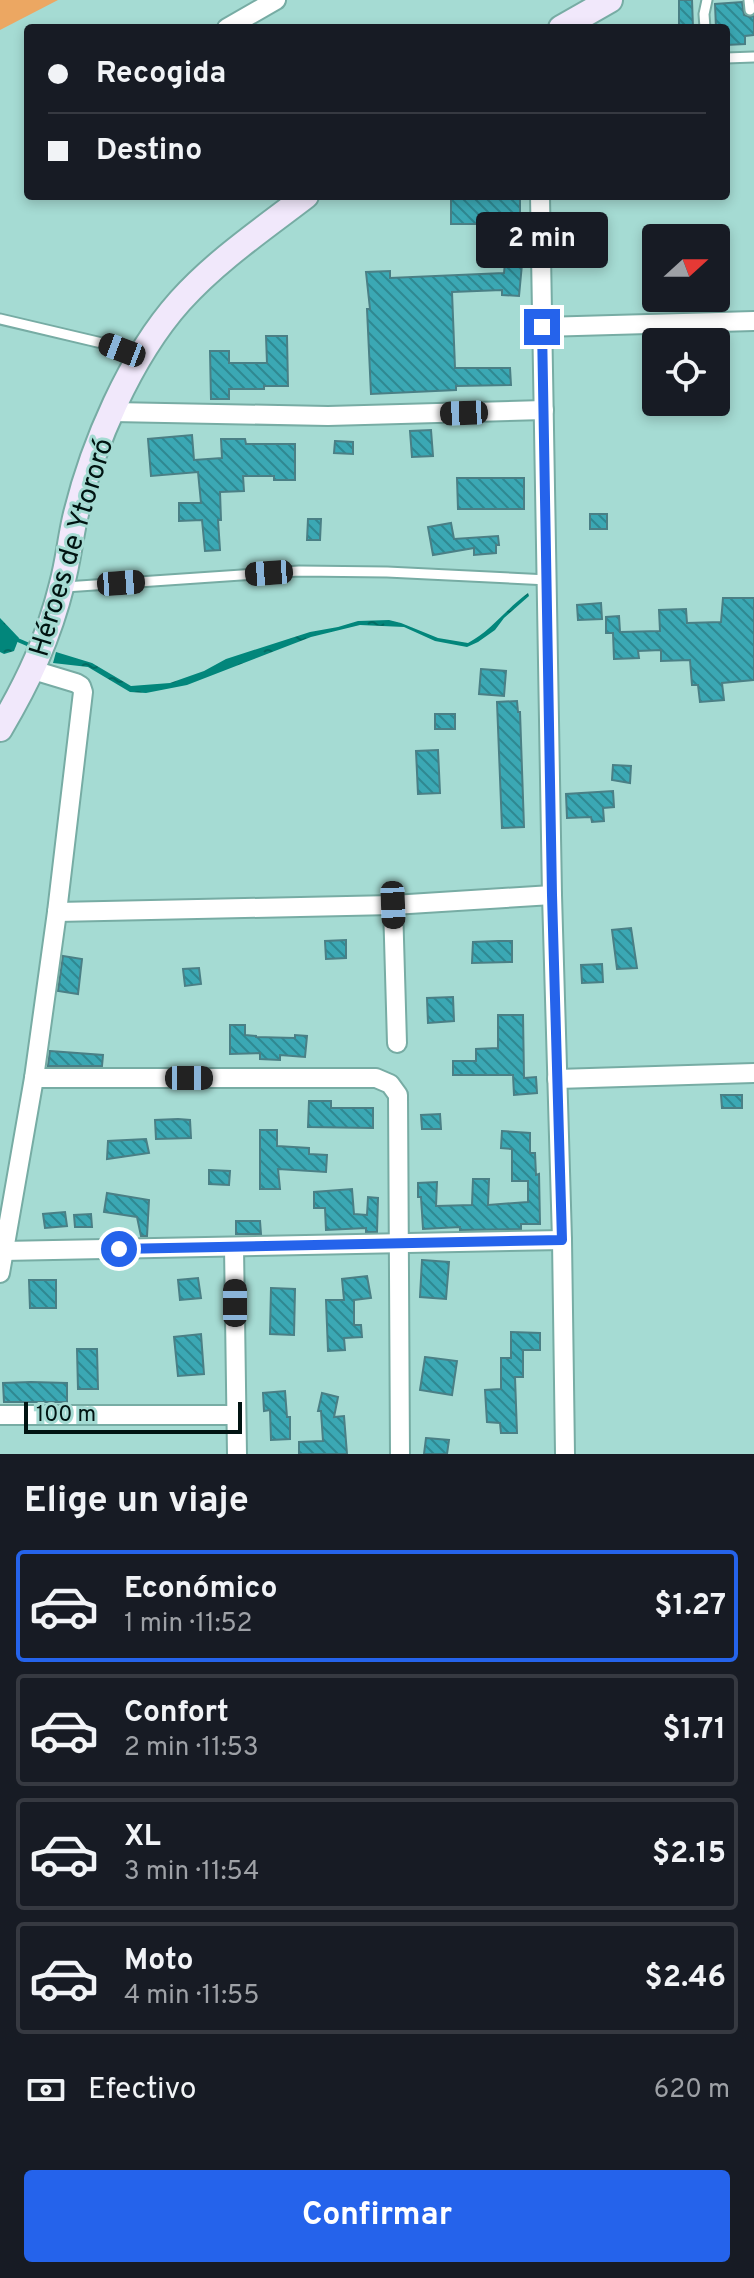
<!DOCTYPE html>
<html lang="es">
<meta charset="utf-8">
<style>
:root{--surface:#171b24;--page:#20242c;--text:#f1f3f6;--muted:#9ea1a6;--line:#363941;--accent:#2563eb}
body{margin:0;font-family:Overpass,sans-serif;background:var(--page);color:var(--text);height:100vh;display:flex;flex-direction:column;font-size:30px;white-space:nowrap}
*{box-sizing:border-box;margin:0}
p{font-size:26px;color:var(--muted)}
.icon{flex:none;width:44px;height:44px;fill:none;stroke:currentColor;stroke-width:2;stroke-linecap:round;stroke-linejoin:round}
.map{position:relative;height:1454px;overflow:hidden}
.sheet{display:flex;flex-direction:column;background:var(--surface);flex:1}
.sheet>*{flex:none}
.top-card{position:absolute;left:24px;top:24px;width:706px;height:176px;border-radius:8px;box-shadow:0 4px 12px #0003;display:grid;align-content:center;height:176px;padding:0 24px;background:var(--surface)}
.needle{width:52px;rotate:69deg}
.buttons{position:absolute;left:642px;top:224px;display:grid;gap:16px}
.buttons a{display:grid;place-items:center;width:88px;height:88px;border-radius:8px;background:var(--surface);box-shadow:0 4px 12px #0003;font-size:40px}
.scale{position:absolute;left:24px;bottom:20px;width:218px;box-sizing:border-box;padding-left:8px;border:4px solid #011412;border-top:0;font-size:22px;line-height:28px;white-space:nowrap;color:#011412;-webkit-text-stroke:6px #a5dbd3;paint-order:stroke}
.end{position:absolute;width:36px;height:36px;margin:-18px;border:10px solid #2563eb;background:#fff;box-shadow:0 0 0 4px #fff}
.from{border-radius:50%}
.bubble{position:absolute;height:56px;border-radius:8px;background:var(--surface);box-shadow:0 4px 12px #0003;font-size:26px;font-weight:700;line-height:56px;text-align:center}
.car{position:absolute;width:24px;height:48px;margin:-24px -12px;border-radius:10px;box-shadow:0 0 6px 2px #0007;background:linear-gradient(#222 24%,#8ab4d8 0 40%,#222 0 76%,#8ab4d8 0 86%,#222 0)}
.top-card b{display:flex;align-items:center;gap:28px;height:76px;font-size:30px}
.top-card b+b{border-top:2px solid var(--line)}
.top-card i{width:20px;height:20px;background:var(--text)}
ul{padding:0;list-style:none}
li{display:flex;align-items:center;gap:24px;height:112px;margin:0 16px 12px;padding:0 8px;border:4px solid var(--line);border-radius:8px}
li div{flex:1}
li b{display:block;font-size:30px}
li em{font-style:normal;font-weight:700}
li.on{border-color:var(--accent)}
li>.icon{width:72px;height:72px;stroke-width:1.5}
h2{padding:0 24px;font-size:36px;line-height:96px}
.pay{display:flex;align-items:center;gap:20px;height:88px;padding:0 24px;font-size:30px}
.pay p{margin-inline-start:auto}
.action{display:flex;gap:16px;margin-top:auto;padding:16px 24px}
.action a{flex:1;height:92px;border-radius:8px;background:var(--accent);color:#fff;font-size:32px;font-weight:700;line-height:92px;text-align:center}
.map>svg:first-child{display:block}
</style>
<div class="map">
<svg width="754" height="1454" viewBox="0 0 754 1454">
<defs>
<pattern id="water-ripples" width="26" height="14" patternUnits="userSpaceOnUse" patternTransform="scale(2)"><rect width="26" height="14" fill="#02867b"/><path d="M2 4q2-2 4 0t4 0M15 11q2-2 4 0t4 0" fill="none" stroke="#026c63"/></pattern>
<pattern id="building-back-hatch" width="6" height="6" patternUnits="userSpaceOnUse" patternTransform="scale(2)"><rect width="6" height="6" fill="#3ba8b4"/><path d="M-1 5l2 2M0 0l6 6M5-1l2 2" fill="none" stroke="#2f8891"/></pattern>
</defs>
<rect width="100%" height="100%" fill="#a5dbd3"/>
<path fill="#eca762" d="M0,0H58L0,30Z"/>
<g fill="url(#water-ripples)">
<path d="M528,593L529,596L504,618L495,630L478,642L467,647L435,641L404,627L360,625L311,637L187,685L146,693L130,692L88,667L53,663L56,652L92,663L131,686L170,683L204,671L226,659L310,632L338,627L358,621L389,620L401,623L438,638L468,643C491,631 507,608 528,593Z"/>
<path d="M0,618L19,638L14,651L4,654L0,652Z"/>
</g>
<g fill="none" stroke-linecap="round" stroke-linejoin="round">
<path stroke="#02867b" stroke-width="4" d="M13,638L34,647"/>
</g>
<g fill="url(#building-back-hatch)" stroke="#4a7f85" stroke-width="2">
<path d="M679,0H692L693,28H679Z"/>
<path d="M742,2L744,15L750,17L754,16V35L745,36V44L726,45V28H716L715,4Z"/>
<path d="M487,196H520V213H512L513,231L495,232V227H483V224H451V199L487,198Z"/>
<path d="M505,263L522,264L519,296L502,295V290L452,292L455,368H510L511,385L456,386V390L371,394L367,309H370L366,272L390,271V278L504,273Z"/>
<path d="M266,336H287L288,386H264V389H229V399H211L210,351H229V363H267Z"/>
<path d="M431,430L433,456L412,457L410,431Z"/>
<path d="M192,435L194,460L222,458L221,439H245L246,444H295V480H274V476H243L244,491L220,492L221,520H218L220,550L205,551L202,520L179,521V503H201L198,472L151,476L148,439Z"/>
<path d="M335,441L353,442V454L334,453Z"/>
<path d="M457,478H524V509H458Z"/>
<rect x="590" y="514" width="17" height="15"/>
<path d="M308,519H321L320,540H307Z"/>
<path d="M451,523L454,539L498,536L499,545H496V553L474,555V548L433,555L428,527Z"/>
<path d="M723,598H754V680L722,683L724,700L700,702L698,685H692L690,660L661,661V650L638,651L639,658L614,659L613,633H606V617L619,616L620,632L660,631L659,610L686,609L687,623L721,622Z"/>
<path d="M601,603L602,619L578,620L577,605Z"/>
<path d="M481,669L506,671L504,696L479,694Z"/>
<path d="M517,701L518,712H520L524,827L502,828L497,702Z"/>
<rect x="435" y="714" width="20" height="15"/>
<path d="M438,750L440,793L418,794L416,751Z"/>
<path d="M613,765L631,766L630,783L612,780Z"/>
<path d="M613,791L614,807L603,808L604,821L592,822L591,817L567,818L566,794Z"/>
<path d="M631,928L637,968L617,969L612,930Z"/>
<path d="M346,940V958L326,959L325,941Z"/>
<path d="M498,941H512V962L472,963L473,942Z"/>
<path d="M63,956L82,959L78,994L58,991Z"/>
<path d="M602,964L603,982L582,983L581,965Z"/>
<path d="M199,968L201,984L185,986L183,969Z"/>
<path d="M453,997L454,1021L428,1023L427,998Z"/>
<path d="M498,1015H523L524,1078L536,1077L537,1093L514,1095L513,1075H453V1061H476V1049L498,1048Z"/>
<path d="M230,1025H245V1035L256,1036V1037L295,1038V1035L307,1036L305,1057L280,1055V1060L260,1059V1053L230,1054Z"/>
<path d="M50,1051L103,1055L102,1066H48Z"/>
<path d="M721,1095H742V1108H722Z"/>
<path d="M309,1101H331V1108H373V1128L308,1127Z"/>
<path d="M440,1114L441,1129H422L421,1115Z"/>
<path d="M178,1119L190,1120L191,1138L156,1139L155,1120Z"/>
<path d="M260,1130H277V1146L309,1148V1154L327,1155L326,1172L278,1169L280,1189H260Z"/>
<path d="M502,1131L530,1133V1153H535L536,1175L539,1174L540,1224H521V1229L460,1230V1227L423,1229L421,1197H418V1183L437,1182L436,1206L472,1205L473,1179H489L488,1205L528,1202V1181H512V1149L501,1148Z"/>
<path d="M146,1139L149,1153L107,1159L108,1141Z"/>
<path d="M209,1170L230,1171L229,1185L209,1184Z"/>
<path d="M352,1189L354,1214L367,1215L368,1197L378,1198L377,1232H366V1228L326,1230L325,1208H314V1192Z"/>
<path d="M107,1193L149,1200L147,1236H141L137,1217L104,1212Z"/>
<path d="M65,1212L67,1226L45,1228L43,1214Z"/>
<path d="M91,1214L92,1227H75L74,1215Z"/>
<path d="M236,1221H260L261,1234H236Z"/>
<path d="M422,1260L449,1262L446,1299L420,1297Z"/>
<path d="M367,1276L371,1298L354,1300V1325H361L362,1337L344,1338L345,1350L328,1351L326,1300H344L342,1279Z"/>
<path d="M198,1278L201,1298L180,1300L178,1280Z"/>
<path d="M29,1280H56V1308H30Z"/>
<path d="M271,1288L295,1289L294,1335L270,1334Z"/>
<path d="M511,1332L540,1333V1350H523V1377H515L517,1433H501L500,1423L487,1422L485,1390L501,1389V1358H511Z"/>
<path d="M201,1334L204,1374L178,1376L174,1337Z"/>
<path d="M77,1349H97L98,1389H78Z"/>
<path d="M425,1357L457,1361L452,1395L420,1390Z"/>
<path d="M31,1382L67,1383V1402H4L3,1383Z"/>
<path d="M285,1391L287,1417H290V1439L271,1440L270,1410L264,1411L263,1393Z"/>
<path d="M322,1393L338,1397L334,1417L344,1416L347,1454H299V1442L323,1441L321,1411H318Z"/>
<path d="M426,1438L449,1440L447,1454H424Z"/>
</g>
<g fill="none" stroke-linecap="round" stroke-linejoin="round">
<defs>
<g id="lane">
<path d="M749,0L750,10"/>
<path d="M705,28L704,14L707,0"/>
<path d="M726,58L754,57"/>
<path d="M0,319L106,344L139,356"/>
<path d="M65,587L299,571L387,572L548,580"/>
</g>
<g id="street">
<path d="M227,28L276,0"/>
<path d="M540,196L552,895L562,1240L565,1454"/>
<path d="M542,327L754,321"/>
<path d="M113,412L328,416L544,410"/>
<path d="M393,905L397,1043"/>
<path d="M57,912L393,905L552,895"/>
<path d="M34,1078H376L390,1084L398,1095L400,1454"/>
<path d="M557,1079L754,1073"/>
<path d="M234,1247L237,1454"/>
<path d="M3,1251L562,1240"/>
<path d="M0,1273L34,1078L57,912L83,692L81,686L76,683L33,670"/>
<path d="M0,1415H236"/>
</g>
<g id="secondary">
<path d="M561,28L610,0"/>
<path d="M0,729C28,682 49,637 62,584C68,562 70,540 75,518C92,446 130,357 180,301C217,260 263,229 306,196"/>
</g>
</defs>
<use href="#lane" stroke="#77aca4" stroke-width="13"/>
<use href="#street" stroke="#77aca4" stroke-width="22"/>
<use href="#secondary" stroke="#77aca4" stroke-width="28"/>
<use href="#lane" stroke="#fff" stroke-width="9"/>
<use href="#street" stroke="#fff" stroke-width="18"/>
<use href="#secondary" stroke="#f1e8fb" stroke-width="24"/>
</g>
<g fill="none" stroke-linecap="round" stroke-linejoin="round">
<path stroke="#2563eb" stroke-width="10" d="M119,1249L562,1240L552,895L542,327"/>
</g>
<g text-anchor="middle" stroke-width="6" stroke-linejoin="round" paint-order="stroke">
<g font-size="28" fill="#011412" stroke="#a5dbd3">
<text transform="translate(70 547) rotate(-73)" y="10">Héroes de Ytororó</text>
</g>
</g>
</svg>
<div class="buttons">
<a><svg class="needle" viewBox="-14 -14 28 28"><path d="M0-13l5 13h-10z" fill="#e53935"/><path d="M0 13l5-13h-10z" fill="#9ea1a6"/></svg></a>
<a><svg class="icon" aria-label="locate" viewBox="0 0 24 24"><circle cx="12" cy="12" r="6"/><path d="M12 2v4M12 18v4M2 12h4M18 12h4"/></svg></a>
</div>
<div class="scale">100 m</div>
<i class="end from" style="left:119px;top:1249px"></i>
<i class="end" style="left:542px;top:327px"></i>
<div class="bubble" style="left:476px;top:212px;width:132px">2 min</div>
<i class="car" style="left:122px;top:350px;rotate:291deg"></i>
<i class="car" style="left:464px;top:413px;rotate:268deg"></i>
<i class="car" style="left:269px;top:573px;rotate:266deg"></i>
<i class="car" style="left:121px;top:583px;rotate:86deg"></i>
<i class="car" style="left:393px;top:905px;rotate:178deg"></i>
<i class="car" style="left:189px;top:1078px;rotate:90deg"></i>
<i class="car" style="left:235px;top:1303px;rotate:0deg"></i>
<div class="top-card">
<b><i class="from"></i>Recogida</b>
<b><i></i>Destino</b>
</div>
</div>
<section class="sheet">
<h2>Elige un viaje</h2>
<ul>
<li class="on"><svg class="icon" aria-label="car" viewBox="0 0 24 24"><path d="M5 17H2v-5l4-1 3-4h7l3 4 3 1v5h-3M9 17h6M6 11h13"/><circle cx="7" cy="17" r="2"/><circle cx="17" cy="17" r="2"/></svg><div><b>Económico</b><p>1 min · 11:52</p></div><em>$1.27</em></li>
<li><svg class="icon" aria-label="car" viewBox="0 0 24 24"><path d="M5 17H2v-5l4-1 3-4h7l3 4 3 1v5h-3M9 17h6M6 11h13"/><circle cx="7" cy="17" r="2"/><circle cx="17" cy="17" r="2"/></svg><div><b>Confort</b><p>2 min · 11:53</p></div><em>$1.71</em></li>
<li><svg class="icon" aria-label="car" viewBox="0 0 24 24"><path d="M5 17H2v-5l4-1 3-4h7l3 4 3 1v5h-3M9 17h6M6 11h13"/><circle cx="7" cy="17" r="2"/><circle cx="17" cy="17" r="2"/></svg><div><b>XL</b><p>3 min · 11:54</p></div><em>$2.15</em></li>
<li><svg class="icon" aria-label="car" viewBox="0 0 24 24"><path d="M5 17H2v-5l4-1 3-4h7l3 4 3 1v5h-3M9 17h6M6 11h13"/><circle cx="7" cy="17" r="2"/><circle cx="17" cy="17" r="2"/></svg><div><b>Moto</b><p>4 min · 11:55</p></div><em>$2.46</em></li>
</ul>
<div class="pay"><svg class="icon" aria-label="cash" viewBox="0 0 24 24"><path d="M3 7h18v10H3z"/><circle cx="12" cy="12" r="2"/></svg>Efectivo<p>620 m</p></div>
<div class="action"><a>Confirmar</a></div>
</section>
